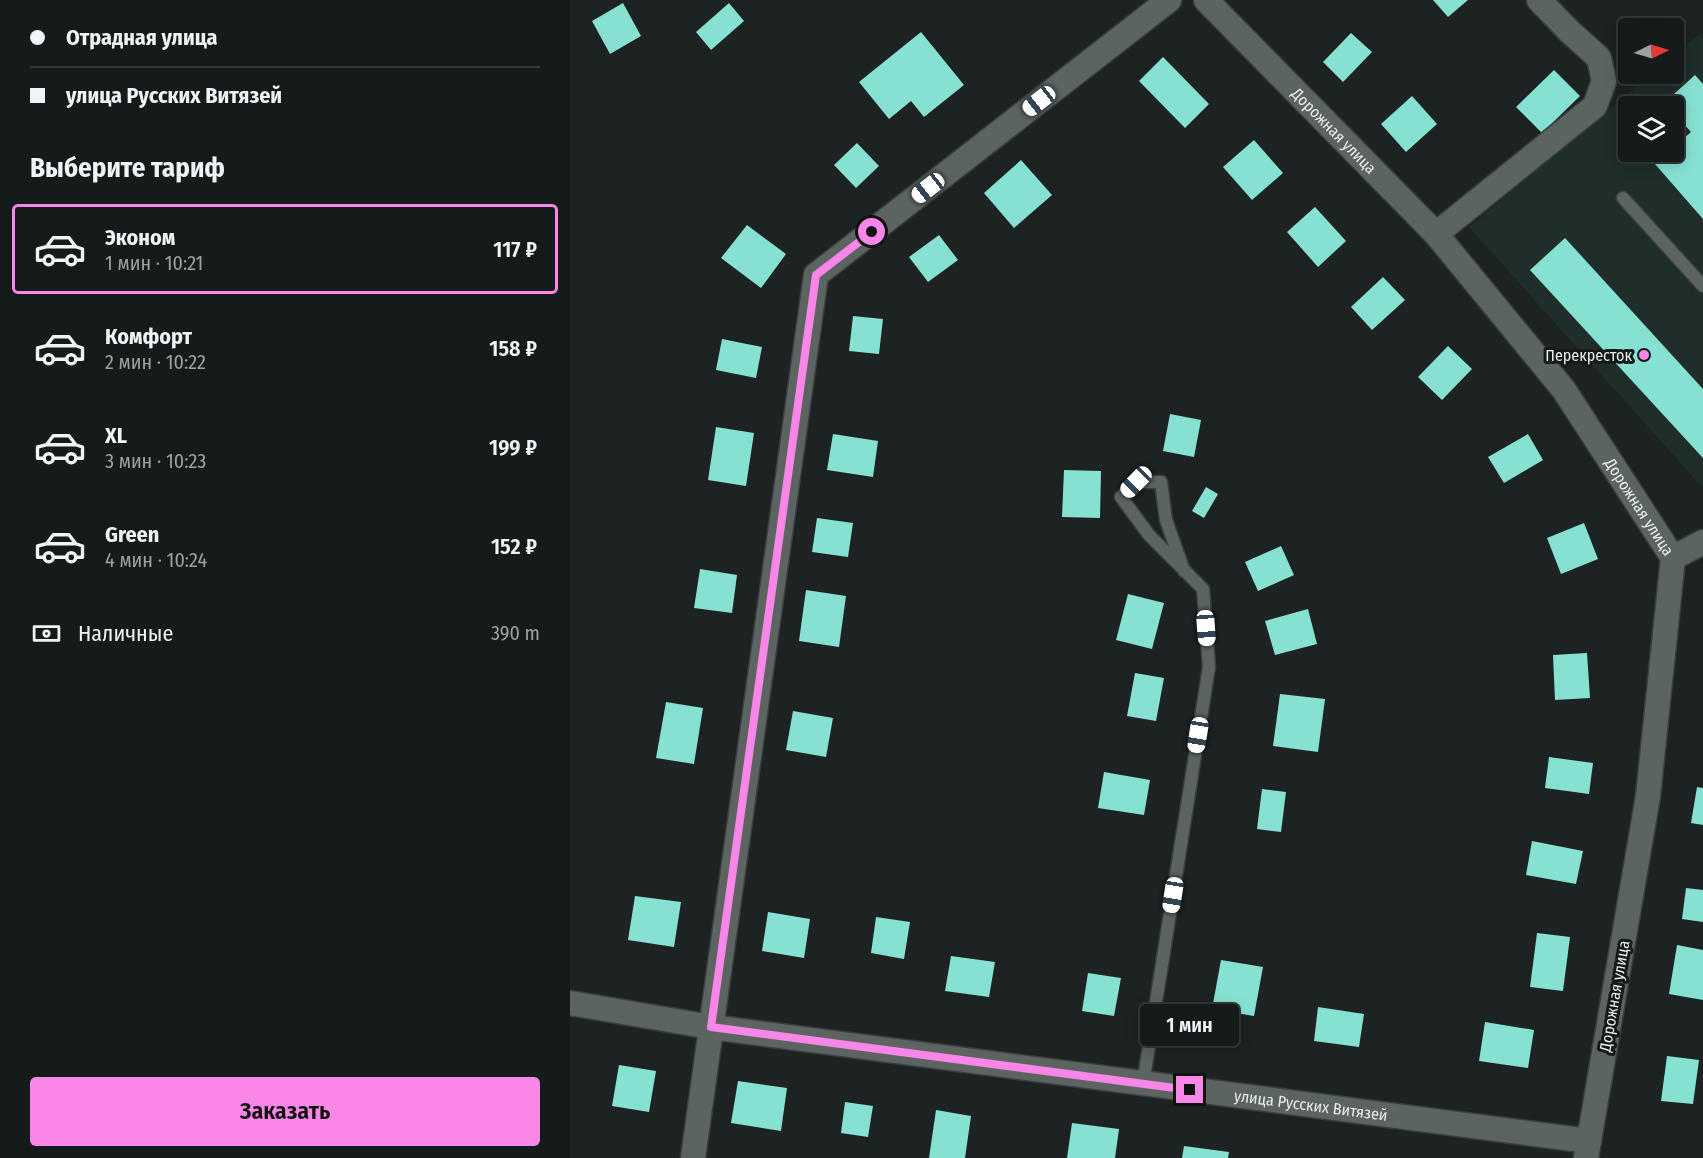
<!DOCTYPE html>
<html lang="ru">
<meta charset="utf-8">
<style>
:root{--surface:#151a1a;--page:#1e2323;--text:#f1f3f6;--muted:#9da1a2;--line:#343839;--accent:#f987e8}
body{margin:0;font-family:"Fira Sans Condensed",sans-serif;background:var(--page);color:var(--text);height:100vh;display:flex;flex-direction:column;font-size:22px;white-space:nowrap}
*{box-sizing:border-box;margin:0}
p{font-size:20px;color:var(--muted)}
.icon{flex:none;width:33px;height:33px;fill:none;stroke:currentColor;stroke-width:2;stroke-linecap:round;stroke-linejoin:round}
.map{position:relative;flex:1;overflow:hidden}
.sheet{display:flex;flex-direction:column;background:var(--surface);width:570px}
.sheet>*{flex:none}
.banner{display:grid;align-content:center;height:132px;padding:0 30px;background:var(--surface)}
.needle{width:39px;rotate:85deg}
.fabs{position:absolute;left:1048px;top:18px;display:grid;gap:12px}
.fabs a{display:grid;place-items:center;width:66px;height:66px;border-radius:6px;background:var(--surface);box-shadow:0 3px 15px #0003,0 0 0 2px var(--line);font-size:30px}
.end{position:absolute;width:27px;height:27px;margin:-14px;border:8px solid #f987e8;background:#111;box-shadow:0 0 0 3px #111}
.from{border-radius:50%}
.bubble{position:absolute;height:42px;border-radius:6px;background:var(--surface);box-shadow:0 3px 15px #0003,0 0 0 2px var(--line);font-size:20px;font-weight:600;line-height:42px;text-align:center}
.car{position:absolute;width:18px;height:36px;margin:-18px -9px;border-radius:8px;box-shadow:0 0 4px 2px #0007;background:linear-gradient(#fff 24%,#345 0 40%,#fff 0 76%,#345 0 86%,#fff 0)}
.banner b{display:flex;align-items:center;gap:21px;height:57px;font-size:22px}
.banner b+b{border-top:2px solid var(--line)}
.banner i{width:15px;height:15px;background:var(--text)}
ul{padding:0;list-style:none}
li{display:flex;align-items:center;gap:18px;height:90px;margin:0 12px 9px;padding:0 18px;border:3px solid transparent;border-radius:6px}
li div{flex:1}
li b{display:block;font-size:22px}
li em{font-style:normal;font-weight:600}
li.on{border-color:var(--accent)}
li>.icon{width:54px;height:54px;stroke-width:1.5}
h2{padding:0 30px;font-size:27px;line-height:72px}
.pay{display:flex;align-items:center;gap:15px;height:66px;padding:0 30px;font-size:22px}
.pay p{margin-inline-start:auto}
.cta{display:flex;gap:12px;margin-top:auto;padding:12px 30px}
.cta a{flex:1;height:69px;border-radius:6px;background:var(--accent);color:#111;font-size:24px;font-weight:600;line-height:69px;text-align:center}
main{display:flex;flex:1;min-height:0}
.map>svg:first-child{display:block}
</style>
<main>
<section class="sheet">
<div class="banner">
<b><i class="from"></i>Отрадная улица</b>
<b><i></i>улица Русских Витязей</b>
</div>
<h2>Выберите тариф</h2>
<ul>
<li class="on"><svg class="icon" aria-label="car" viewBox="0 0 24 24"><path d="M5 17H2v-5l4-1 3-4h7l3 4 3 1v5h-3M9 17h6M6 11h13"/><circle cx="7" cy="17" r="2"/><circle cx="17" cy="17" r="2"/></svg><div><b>Эконом</b><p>1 мин · 10:21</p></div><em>117 ₽</em></li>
<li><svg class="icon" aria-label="car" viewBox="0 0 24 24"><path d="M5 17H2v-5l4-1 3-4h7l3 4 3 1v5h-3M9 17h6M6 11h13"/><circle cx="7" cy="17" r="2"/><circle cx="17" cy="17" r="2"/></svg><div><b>Комфорт</b><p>2 мин · 10:22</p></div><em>158 ₽</em></li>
<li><svg class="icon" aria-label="car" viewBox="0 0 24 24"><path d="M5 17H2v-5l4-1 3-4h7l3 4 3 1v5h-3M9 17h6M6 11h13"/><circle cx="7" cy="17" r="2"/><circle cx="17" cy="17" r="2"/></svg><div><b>XL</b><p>3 мин · 10:23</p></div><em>199 ₽</em></li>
<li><svg class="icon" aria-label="car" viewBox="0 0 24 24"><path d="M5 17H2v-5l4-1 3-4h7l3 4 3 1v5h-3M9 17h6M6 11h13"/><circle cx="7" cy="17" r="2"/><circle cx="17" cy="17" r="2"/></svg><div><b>Green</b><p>4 мин · 10:24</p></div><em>152 ₽</em></li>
</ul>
<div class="pay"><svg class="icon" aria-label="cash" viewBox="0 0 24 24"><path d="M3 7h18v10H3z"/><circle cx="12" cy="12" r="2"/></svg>Наличные<p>390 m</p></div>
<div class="cta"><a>Заказать</a></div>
</section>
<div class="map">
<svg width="1133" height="1158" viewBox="0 0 1133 1158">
<rect width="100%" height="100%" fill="#1c2322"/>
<path fill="#1f2e2b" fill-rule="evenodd" d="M1129,34L1133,39V484L1131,486L899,227L1082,74H1104V55ZM1059,106H1104V152H1059Z"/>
<g fill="#87e1d3">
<path d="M863,0H898L878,17Z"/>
<path d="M53,3L71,36L40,54L22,21Z"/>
<path d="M159,3L174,21L141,50L126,32Z"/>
<path d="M351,32L394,85L354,117L341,101L319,119L289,82Z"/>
<path d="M781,33L802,52L773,82L753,62Z"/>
<path d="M593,57L639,104L615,128L569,81Z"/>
<path d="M984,70L1010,96L972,133L946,107Z"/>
<path d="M1125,75L1133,84V219L1085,164L1099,152H1104V147L1121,132L1104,113V106H1099L1095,102Z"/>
<path d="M842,96L867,124L836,152L811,124Z"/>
<path d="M684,140L713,173L682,200L653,167Z"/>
<path d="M287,143L309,166L286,188L264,165Z"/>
<path d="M451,160L482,195L444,228L414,193Z"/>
<path d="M745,207L776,241L748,267L717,232Z"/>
<path d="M177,225L216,254L191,288L151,258Z"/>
<path d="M369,235L388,260L358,282L339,257Z"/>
<path d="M995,238L1133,389V458L960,270Z"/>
<path d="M813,277L835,300L802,330L781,307Z"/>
<path d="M283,316L313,319L309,354L279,351Z"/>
<path d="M152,339L192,347L186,378L146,370Z"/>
<path d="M878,346L902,369L872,400L848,377Z"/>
<path d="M600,414L631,420L624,457L593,451Z"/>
<path d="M146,427L184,433L176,486L138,480Z"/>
<path d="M263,434L308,441L303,477L257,470Z"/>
<path d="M958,434L973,460L934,483L918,457Z"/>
<path d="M494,470L531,471L530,518L492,517Z"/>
<path d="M636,487L648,494L634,518L622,511Z"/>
<path d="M247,518L283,523L278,557L242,552Z"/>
<path d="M1014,523L1028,559L991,574L977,538Z"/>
<path d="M711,546L724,575L688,591L675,562Z"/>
<path d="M130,569L167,575L162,613L124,608Z"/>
<path d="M236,590L276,596L269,647L229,641Z"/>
<path d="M558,594L594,603L582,649L546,640Z"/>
<path d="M738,609L747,644L705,655L695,621Z"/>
<path d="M1017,653L1020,698L985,700L983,655Z"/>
<path d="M565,673L594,678L586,721L557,716Z"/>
<path d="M710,694L755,699L748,752L703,746Z"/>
<path d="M96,702L133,708L124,764L86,758Z"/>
<path d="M223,711L263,718L256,757L216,750Z"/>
<path d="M979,757L1023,763L1019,794L975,788Z"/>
<path d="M534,772L580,780L574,815L528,808Z"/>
<path d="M1127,787L1133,788V825L1121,823Z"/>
<path d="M692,789L716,792L711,832L687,829Z"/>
<path d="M962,841L1013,851L1006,884L956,875Z"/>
<path d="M1116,888L1133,890V922L1112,919Z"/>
<path d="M65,896L111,902L104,947L58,940Z"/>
<path d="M198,912L240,919L234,958L192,951Z"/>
<path d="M306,917L340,922L334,959L301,953Z"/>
<path d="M967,933L1000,937L993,991L960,987Z"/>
<path d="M1107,945L1133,950V1000L1099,994Z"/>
<path d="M381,956L425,962L419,997L375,991Z"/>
<path d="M651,960L693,967L684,1016L642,1009Z"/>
<path d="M518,973L551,978L544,1016L512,1011Z"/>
<path d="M748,1007L794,1014L789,1047L744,1041Z"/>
<path d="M915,1022L964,1030L958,1068L909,1061Z"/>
<path d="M1097,1056L1129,1060L1123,1104L1091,1101Z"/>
<path d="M49,1065L86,1071L79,1112L42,1106Z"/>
<path d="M168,1081L217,1088L211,1131L161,1123Z"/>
<path d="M275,1102L303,1106L298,1137L271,1133Z"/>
<path d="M366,1110L401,1116L395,1158H359Z"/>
<path d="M502,1123L549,1129L545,1158H497Z"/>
<path d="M614,1146L659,1152L658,1158H612Z"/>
</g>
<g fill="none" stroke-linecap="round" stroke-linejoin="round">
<defs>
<g id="lane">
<path d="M1053,198L1133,286"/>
<path d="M573,1084L639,667L633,589L579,535L551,497L566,482H591L596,520L614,571"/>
</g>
<g id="street">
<path id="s1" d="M636,0L866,234L994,390L1103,558L1078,796L1016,1158"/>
<path d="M866,234L1025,106L1034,81L1029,58L999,31L969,0"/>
<path d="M1103,558L1133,542"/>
<path id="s2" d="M0,1003L141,1027L1019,1141"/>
<path d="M123,1158L246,275L599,0"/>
</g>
</defs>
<use href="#lane" stroke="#393e3e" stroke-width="15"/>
<use href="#street" stroke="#393e3e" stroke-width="27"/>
<use href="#lane" stroke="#5c6462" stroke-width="12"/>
<use href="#street" stroke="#5c6462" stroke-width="24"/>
</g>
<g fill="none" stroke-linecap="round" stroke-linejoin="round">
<path stroke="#f987e8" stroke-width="8" d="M302,232L246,275L141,1027L620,1090"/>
</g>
<circle fill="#f987e8" stroke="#131a19" stroke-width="2" cx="1074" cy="355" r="6"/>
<g text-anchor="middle" stroke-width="6" stroke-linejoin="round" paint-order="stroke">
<g font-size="16" fill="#e9eded" stroke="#131a19">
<text dy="6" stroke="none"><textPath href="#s1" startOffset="183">Дорожная улица</textPath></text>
<text dy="6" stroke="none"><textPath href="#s1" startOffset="669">Дорожная улица</textPath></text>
<text transform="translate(1044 996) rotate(-80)" y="6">Дорожная улица</text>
<text dy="6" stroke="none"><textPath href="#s2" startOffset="748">улица Русских Витязей</textPath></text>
</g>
<g font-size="16" fill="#e9eded" stroke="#131a19" text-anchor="end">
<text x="1062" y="361">Перекресток</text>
</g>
</g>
</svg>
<div class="fabs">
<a><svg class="needle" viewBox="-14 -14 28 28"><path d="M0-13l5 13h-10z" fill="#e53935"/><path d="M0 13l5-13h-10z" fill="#9da1a2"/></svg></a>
<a><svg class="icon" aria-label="layers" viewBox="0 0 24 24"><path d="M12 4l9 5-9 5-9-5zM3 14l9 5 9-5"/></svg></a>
</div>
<i class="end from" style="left:302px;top:232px"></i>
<i class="end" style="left:620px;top:1090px"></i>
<div class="bubble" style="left:570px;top:1004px;width:99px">1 мин</div>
<i class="car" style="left:469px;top:101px;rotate:232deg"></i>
<i class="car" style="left:358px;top:188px;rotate:232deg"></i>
<i class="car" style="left:566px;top:482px;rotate:225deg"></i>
<i class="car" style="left:636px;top:628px;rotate:176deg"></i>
<i class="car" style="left:628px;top:735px;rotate:189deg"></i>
<i class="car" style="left:603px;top:895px;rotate:189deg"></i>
</div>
</main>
